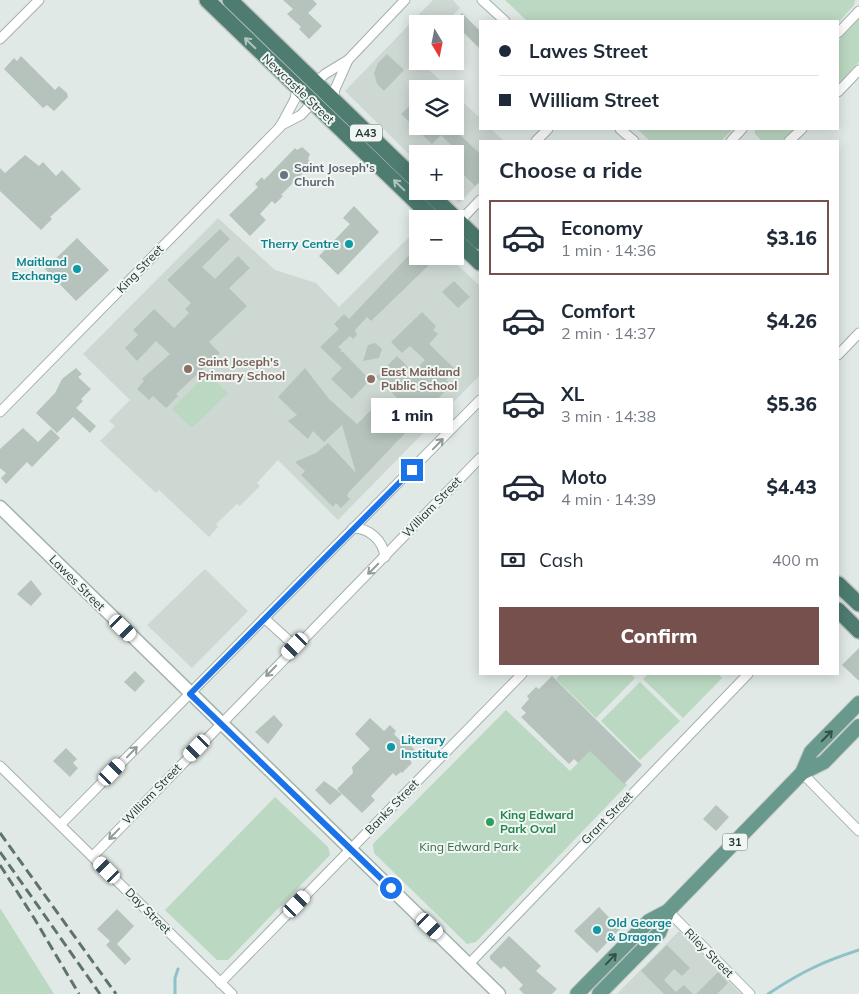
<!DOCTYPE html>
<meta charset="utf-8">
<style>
:root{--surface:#fff;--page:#f6f6f7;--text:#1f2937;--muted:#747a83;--line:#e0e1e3;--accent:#76504c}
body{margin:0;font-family:Mulish,sans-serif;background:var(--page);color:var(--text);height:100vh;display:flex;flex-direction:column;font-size:19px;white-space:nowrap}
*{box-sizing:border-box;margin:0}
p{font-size:16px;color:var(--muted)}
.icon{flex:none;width:28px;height:28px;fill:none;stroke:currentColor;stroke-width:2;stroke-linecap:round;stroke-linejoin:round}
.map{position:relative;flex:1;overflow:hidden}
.sheet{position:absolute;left:479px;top:140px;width:360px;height:535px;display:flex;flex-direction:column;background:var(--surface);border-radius:0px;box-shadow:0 2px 12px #0003}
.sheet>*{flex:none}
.hud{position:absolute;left:479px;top:20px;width:360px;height:110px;border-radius:0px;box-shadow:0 2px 12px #0003;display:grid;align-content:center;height:110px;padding:0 20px;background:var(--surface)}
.needle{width:32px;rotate:170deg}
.controls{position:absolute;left:409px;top:15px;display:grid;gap:10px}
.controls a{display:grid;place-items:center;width:55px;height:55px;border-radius:0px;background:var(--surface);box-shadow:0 2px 12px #0003;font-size:25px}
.end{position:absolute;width:22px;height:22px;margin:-11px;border:6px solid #1a73e8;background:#fff;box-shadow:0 0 0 2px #fff}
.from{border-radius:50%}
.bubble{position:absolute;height:35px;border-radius:0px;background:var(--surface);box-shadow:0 2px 12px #0003;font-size:16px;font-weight:800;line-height:35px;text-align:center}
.car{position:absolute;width:15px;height:30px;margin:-15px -8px;border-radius:6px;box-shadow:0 0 4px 1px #0007;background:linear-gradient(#fff 24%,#345 0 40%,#fff 0 76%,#345 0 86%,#fff 0)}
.hud b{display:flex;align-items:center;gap:18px;height:48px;font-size:19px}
.hud b+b{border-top:1px solid var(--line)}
.hud i{width:12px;height:12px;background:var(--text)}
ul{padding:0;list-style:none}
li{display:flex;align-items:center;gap:15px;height:75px;margin:0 10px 8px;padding:0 10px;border:2px solid transparent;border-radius:0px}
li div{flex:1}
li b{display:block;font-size:19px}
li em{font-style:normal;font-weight:800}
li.selected{border-color:var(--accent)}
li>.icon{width:45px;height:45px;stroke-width:1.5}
h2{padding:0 20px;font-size:22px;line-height:60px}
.pay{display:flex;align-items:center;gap:12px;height:55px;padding:0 20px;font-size:19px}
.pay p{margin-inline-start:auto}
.action{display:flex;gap:10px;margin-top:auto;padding:10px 20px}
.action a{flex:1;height:58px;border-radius:0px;background:var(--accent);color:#fff;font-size:20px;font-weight:800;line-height:58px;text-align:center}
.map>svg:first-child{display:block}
</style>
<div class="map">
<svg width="859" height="994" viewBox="0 0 859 994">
<rect width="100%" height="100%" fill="#e0e9e5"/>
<g fill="#ced8d3">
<path d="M433,0H453L460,8L444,24H418L417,51L414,55L449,89H418V126H455V95L480,118V129H491L504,141H480V182L459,203L447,191H455V154H418L417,162L345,91Z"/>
<path d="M218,218L275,270L316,283L339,307L417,229L418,256H448L480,286V375L338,520L278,460L257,483L260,486L240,506L237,504L216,524L218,527L209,537L159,490L156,493L100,441L115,426L109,421L130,400L83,354Z"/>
<path d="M205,569L248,611L192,668L147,625Z"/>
<path d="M679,931L741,994H617Z"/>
</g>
<g fill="#bbd8c2">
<path d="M505,0H855L854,5L838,23V21H527Z"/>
<path d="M859,19V62L838,84V41Z"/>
<path d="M637,129H733L721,141H650Z"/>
<path d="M755,129H794L782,141H762L755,134Z"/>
<path d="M207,373L228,393L192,428L172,409Z"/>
<path d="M561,674H631L635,678L596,718L556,679Z"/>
<path d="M648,674H718L722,678L683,718L643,679Z"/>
<path d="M640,682L680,721L640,760L601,721Z"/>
<path d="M506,710L570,771L591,750L627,785L476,942L467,944L374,853L373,844Z"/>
<path d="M275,797L328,847L330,855L228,960H217L165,910Z"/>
<path d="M0,908L54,994H0Z"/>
</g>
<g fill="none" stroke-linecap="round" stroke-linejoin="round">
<g stroke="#8ec1c8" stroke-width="3">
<path d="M175,994V978L178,969"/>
<path d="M768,994C801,972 822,962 859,950"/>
</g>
</g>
<g fill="#b6c3bd">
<path d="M283,0H313L317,4L308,13L322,26L309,39L299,29L301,27L287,14L293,9Z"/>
<path d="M462,13L480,31V49L453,22Z"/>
<path d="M387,54L404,70L384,91L377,84L374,73L378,63Z"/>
<path d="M21,56L55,90L59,86L67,93L68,97L54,111L47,105L43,108L4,69L14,58L17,61Z"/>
<path d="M418,98V126H451L480,154V181L475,186L455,166V153L457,151L441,135L432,144L401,114Z"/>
<path d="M302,147L310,154L308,159L312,164L281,195L283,196L275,204L272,201L260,214L266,220L250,236L229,215L258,187L255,184L262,177L264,180L295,148L297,150Z"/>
<path d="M25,155L39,166L43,162L56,176L62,170L81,189L50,217L52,219L41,230L0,191V168L5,173Z"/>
<path d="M354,206L379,232L338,275L319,256L350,224L343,218Z"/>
<path d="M220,229L230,239L202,267L215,279L238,256L250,268L229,288L247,306L209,342L220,353L176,394L178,396L166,408L153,396L149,400L137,389L144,381L142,379L170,354L156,341L137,361L125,348L138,335L133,330L154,309L174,328L189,313L185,309L191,303L167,280Z"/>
<path d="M77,238L109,270L76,301L45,269Z"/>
<path d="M414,250L429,265L371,321L367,317L355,330L357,335L353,339L350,336L338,347L342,350L340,352H343L370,380L352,399L331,379L342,368L320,347L339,329L334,324L344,314L349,319Z"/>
<path d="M454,281L470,297L458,308L442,292Z"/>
<path d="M422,312L436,326L433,330L438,334L429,344L456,370L446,380L451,385L349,492L347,496L350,499L341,508L336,503L333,507L301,475L305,471L295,462L316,453L328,443L356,473L342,425L324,442L313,431L308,439L288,421L297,415L278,397L305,368L329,399L357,424L377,404L387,413L399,400L376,377L397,356L413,372L425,360L410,346L402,353L391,342Z"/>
<path d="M375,343L382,349L379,358L363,361L368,345Z"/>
<path d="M76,368L82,374L78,377L91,389L81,399L83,401L76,408L96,426L90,433L73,417L57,433L36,413L55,393L62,379Z"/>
<path d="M23,428L38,442L51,429L60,438L32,467L27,462L6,484L1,478L6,473L0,468V449Z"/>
<path d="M31,580L42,594L31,606L17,594Z"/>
<path d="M859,648V681L842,665Z"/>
<path d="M135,671L145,681L135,692L124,682Z"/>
<path d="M552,676L642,765L624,784L590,751L578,763L574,759L569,764L521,717L526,713L521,708L529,699L527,696L536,687L539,689Z"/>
<path d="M274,715L283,725L268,744L255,732Z"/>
<path d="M370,718L384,731L390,725L396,731L394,734L406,746L408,743L418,753L410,761L412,763L402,773L401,772L396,776L393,773L371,796L375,800L362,813L337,789L353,773L352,767L370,749L355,734Z"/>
<path d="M66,748L77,759L73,763L78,768L70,777L53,761Z"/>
<path d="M324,781L342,794L330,805L315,790Z"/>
<path d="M716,805L729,817L716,831L703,819Z"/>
<path d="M599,907L620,929L597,953L574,931Z"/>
<path d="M117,909L134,926L117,944L131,959L125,965L106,945L110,941L97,929Z"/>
<path d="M509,936L541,966L536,971L557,989L552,994H524L519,989L523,985L504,966L501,969L490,959V956Z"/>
<path d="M667,945L690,968L682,976L674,969L664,980L676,992L684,985L693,994H664L641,971Z"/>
<path d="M718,972L728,983L717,994H696Z"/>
</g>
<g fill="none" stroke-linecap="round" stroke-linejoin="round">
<defs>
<g id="minor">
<path d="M482,0L505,21"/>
<path d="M838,33L859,11"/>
<path d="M0,39L39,0"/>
<path d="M315,83L325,74L348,60L405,0"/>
<path d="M838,92L859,70"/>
<path d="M333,101L335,89L348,60"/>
<path d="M280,126L301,115L312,103"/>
<path d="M620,129L634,141"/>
<path d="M536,141L548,129"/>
<path d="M731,141L742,129"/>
<path d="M789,141L802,129"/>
<path d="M459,222L480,200"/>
<path d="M838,355L859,333"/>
<path d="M0,412L280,127L295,99L297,89"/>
<path d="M353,528C369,528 383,540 385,557"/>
<path d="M264,618L295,646"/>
<path d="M0,766L232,994"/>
<path d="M802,773L859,831"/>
<path d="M61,824L480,400"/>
<path d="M93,856L480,458"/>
<path d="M668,911L750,994"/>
<path d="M469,964L748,674"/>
<path d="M220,983L522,674"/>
</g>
<path id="secondary" d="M0,507L499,994"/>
<g id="primary">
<path d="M802,773L811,752L859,703"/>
<path d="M577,994L649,921L668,911L802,773L824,762L859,726"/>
<path d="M599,994L659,933L668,911"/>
</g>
<g id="trunk">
<path d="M207,0L434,219"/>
<path d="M230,0L418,182"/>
<path d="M427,191L480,242"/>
<path d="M455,239L480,263"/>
<path d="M838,584L859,604"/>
<path d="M838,610L859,631"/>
</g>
</defs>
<use href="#minor" stroke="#a4b0ab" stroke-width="11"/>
<use href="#secondary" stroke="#a0b3ac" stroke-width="15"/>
<use href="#primary" stroke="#bdc3c1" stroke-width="16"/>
<use href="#trunk" stroke="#bdc3c1" stroke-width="18"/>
<use href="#minor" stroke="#fff" stroke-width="9"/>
<use href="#secondary" stroke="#fff" stroke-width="12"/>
<use href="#primary" stroke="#69998c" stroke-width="14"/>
<use href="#trunk" stroke="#4e7c70" stroke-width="15"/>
<g stroke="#5d736c" stroke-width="3" stroke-dasharray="10 5" stroke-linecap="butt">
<path d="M0,833L116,994"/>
<path d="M0,852L100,994"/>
<path d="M0,865L34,918L79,994"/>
</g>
</g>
<defs><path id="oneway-shaft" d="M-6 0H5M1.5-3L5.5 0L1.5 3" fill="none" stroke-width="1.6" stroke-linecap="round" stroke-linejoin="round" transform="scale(1.25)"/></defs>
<g stroke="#afc5bf">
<use href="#oneway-shaft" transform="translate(250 43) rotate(-136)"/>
<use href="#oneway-shaft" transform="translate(399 185) rotate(-136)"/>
</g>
<g stroke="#919b98">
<use href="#oneway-shaft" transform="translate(438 444) rotate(-46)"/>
<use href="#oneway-shaft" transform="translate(373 569) rotate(135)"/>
<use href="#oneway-shaft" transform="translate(271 671) rotate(134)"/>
<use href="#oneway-shaft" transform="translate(132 752) rotate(-46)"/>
<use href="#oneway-shaft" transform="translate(114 834) rotate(134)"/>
</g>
<g stroke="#345048">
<use href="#oneway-shaft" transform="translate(827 736) rotate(-45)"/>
<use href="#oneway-shaft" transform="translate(611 959) rotate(-46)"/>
</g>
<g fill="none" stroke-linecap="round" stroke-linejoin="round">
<path stroke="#1a73e8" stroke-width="6" d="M391,888L190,694L412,470"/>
</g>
<circle fill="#6b7280" stroke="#f0f6f3" stroke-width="2" cx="284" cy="175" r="5"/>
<g fill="#0f9aa8" stroke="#f0f6f3" stroke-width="2">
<circle cx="349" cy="244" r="5"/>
<circle cx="77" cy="269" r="5"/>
<circle cx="391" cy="747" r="5"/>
<circle cx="597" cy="930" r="5"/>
</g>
<g fill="#8d6e63" stroke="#f0f6f3" stroke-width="2">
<circle cx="188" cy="369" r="5"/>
<circle cx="371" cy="379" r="5"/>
</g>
<circle fill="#2e9e5b" stroke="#f0f6f3" stroke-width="2" cx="490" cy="822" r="5"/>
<g text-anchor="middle" stroke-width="4" stroke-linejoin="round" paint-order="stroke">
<g fill="#f0f6f3" stroke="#60706b" stroke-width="1">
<rect x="350" y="124.5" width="32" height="17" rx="4"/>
<rect x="722.5" y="833.5" width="25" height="17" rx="4"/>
</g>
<g font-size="11" font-weight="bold" fill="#233731">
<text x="366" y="137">A43</text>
<text x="735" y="846">31</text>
</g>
<g font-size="12" fill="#233731" stroke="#f0f6f3">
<text transform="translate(298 89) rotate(44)" y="4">Newcastle Street</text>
<text transform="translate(140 269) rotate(-46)" y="4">King Street</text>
<text transform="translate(432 507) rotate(-46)" y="4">William Street</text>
<text transform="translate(77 583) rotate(45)" y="4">Lawes Street</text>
<text transform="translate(152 794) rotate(-46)" y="4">William Street</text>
<text transform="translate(392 807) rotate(-46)" y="4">Banks Street</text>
<text transform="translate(607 818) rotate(-46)" y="4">Grant Street</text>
<text transform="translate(148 911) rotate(45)" y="4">Day Street</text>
<text transform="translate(709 953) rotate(45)" y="4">Riley Street</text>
</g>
<g font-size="12" font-weight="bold" fill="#5b616d" stroke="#f0f6f3" text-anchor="start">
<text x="294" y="172">Saint Joseph's<tspan x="294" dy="14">Church</tspan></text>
</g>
<g font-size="12" font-weight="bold" fill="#0d838f" stroke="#f0f6f3" text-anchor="end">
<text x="339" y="248">Therry Centre</text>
<text x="67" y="266">Maitland<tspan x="67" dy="14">Exchange</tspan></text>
<text x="401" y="744" text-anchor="start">Literary<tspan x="401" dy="14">Institute</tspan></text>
<text x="607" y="927" text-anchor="start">Old George<tspan x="607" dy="14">&amp; Dragon</tspan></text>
</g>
<g font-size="12" font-weight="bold" fill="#785e54" stroke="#f0f6f3" text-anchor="start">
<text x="198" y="366">Saint Joseph's<tspan x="198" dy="14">Primary School</tspan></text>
<text x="381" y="376">East Maitland<tspan x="381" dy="14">Public School</tspan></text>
</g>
<g font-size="12" font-weight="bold" fill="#27864d" stroke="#f0f6f3" text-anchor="start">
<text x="500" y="819">King Edward<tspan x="500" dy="14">Park Oval</tspan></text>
</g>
<g font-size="12" fill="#326945" stroke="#f0f6f3">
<text x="469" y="851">King Edward Park</text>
</g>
</g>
</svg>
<div class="controls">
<a><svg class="needle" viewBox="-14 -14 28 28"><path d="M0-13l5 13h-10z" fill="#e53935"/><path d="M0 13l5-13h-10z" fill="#747a83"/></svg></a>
<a><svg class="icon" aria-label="layers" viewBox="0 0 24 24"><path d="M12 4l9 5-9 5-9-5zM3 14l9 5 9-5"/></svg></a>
<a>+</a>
<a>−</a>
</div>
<i class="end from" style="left:391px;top:888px"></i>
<i class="end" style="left:412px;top:470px"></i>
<div class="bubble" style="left:371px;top:398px;width:82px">1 min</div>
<i class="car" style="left:123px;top:628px;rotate:134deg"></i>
<i class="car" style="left:295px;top:646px;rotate:224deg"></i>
<i class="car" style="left:197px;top:748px;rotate:224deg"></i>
<i class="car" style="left:112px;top:772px;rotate:44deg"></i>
<i class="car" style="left:107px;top:870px;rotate:315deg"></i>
<i class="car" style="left:297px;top:904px;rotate:44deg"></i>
<i class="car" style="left:430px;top:926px;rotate:134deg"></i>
<div class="hud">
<b><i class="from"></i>Lawes Street</b>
<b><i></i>William Street</b>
</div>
<section class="sheet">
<h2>Choose a ride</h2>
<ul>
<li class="selected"><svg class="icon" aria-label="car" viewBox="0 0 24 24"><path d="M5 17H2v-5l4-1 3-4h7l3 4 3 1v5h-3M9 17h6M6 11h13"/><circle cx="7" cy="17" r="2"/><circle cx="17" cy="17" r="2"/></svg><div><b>Economy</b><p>1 min · 14:36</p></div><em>$3.16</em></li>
<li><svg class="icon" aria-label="car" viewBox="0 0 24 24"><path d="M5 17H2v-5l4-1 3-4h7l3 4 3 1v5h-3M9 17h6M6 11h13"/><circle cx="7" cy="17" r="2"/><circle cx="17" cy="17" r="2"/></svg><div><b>Comfort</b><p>2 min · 14:37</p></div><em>$4.26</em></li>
<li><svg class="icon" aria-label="car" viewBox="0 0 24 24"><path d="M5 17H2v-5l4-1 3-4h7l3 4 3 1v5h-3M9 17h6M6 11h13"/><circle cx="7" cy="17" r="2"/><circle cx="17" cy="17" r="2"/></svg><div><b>XL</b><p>3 min · 14:38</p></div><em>$5.36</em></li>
<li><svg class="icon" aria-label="car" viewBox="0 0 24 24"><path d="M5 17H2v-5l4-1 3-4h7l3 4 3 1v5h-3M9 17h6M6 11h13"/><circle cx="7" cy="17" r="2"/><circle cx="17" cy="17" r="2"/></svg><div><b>Moto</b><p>4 min · 14:39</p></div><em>$4.43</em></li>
</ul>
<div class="pay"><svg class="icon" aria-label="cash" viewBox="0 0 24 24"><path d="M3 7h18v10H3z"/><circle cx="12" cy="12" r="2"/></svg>Cash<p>400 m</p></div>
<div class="action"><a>Confirm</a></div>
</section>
</div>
